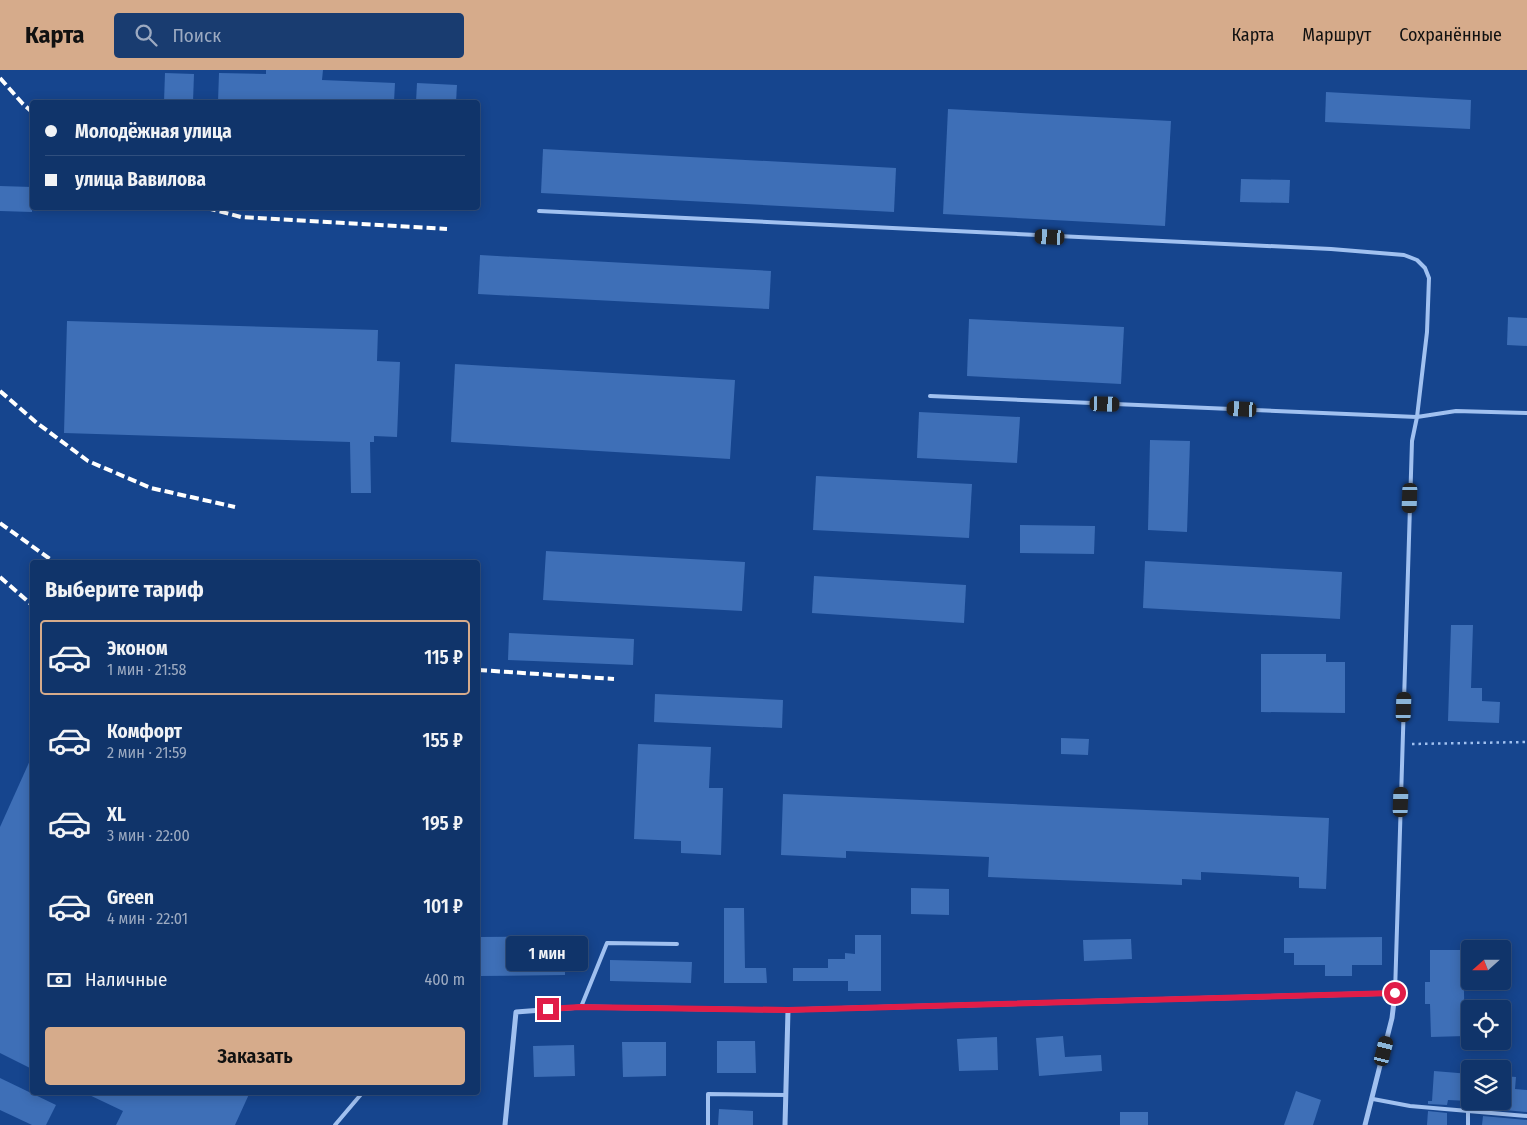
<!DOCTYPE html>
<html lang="ru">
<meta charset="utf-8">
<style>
:root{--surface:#10346a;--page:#193c70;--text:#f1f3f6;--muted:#9caac1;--line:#304f7e;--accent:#d6ab8b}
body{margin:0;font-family:"Fira Sans Condensed",sans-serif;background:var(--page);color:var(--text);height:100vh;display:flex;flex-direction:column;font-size:19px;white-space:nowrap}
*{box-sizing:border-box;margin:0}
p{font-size:16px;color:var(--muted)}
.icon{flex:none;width:28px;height:28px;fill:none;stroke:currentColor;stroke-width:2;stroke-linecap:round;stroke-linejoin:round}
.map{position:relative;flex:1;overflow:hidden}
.side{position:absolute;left:30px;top:490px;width:450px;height:535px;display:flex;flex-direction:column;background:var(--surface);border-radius:5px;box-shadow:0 2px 12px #0003,0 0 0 1px var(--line)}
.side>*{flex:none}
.top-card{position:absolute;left:30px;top:30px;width:450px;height:110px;border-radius:5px;box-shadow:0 2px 12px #0003,0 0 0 1px var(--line);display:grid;align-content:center;height:110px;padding:0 15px;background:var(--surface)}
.needle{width:32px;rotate:249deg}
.tools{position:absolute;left:1461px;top:870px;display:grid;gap:10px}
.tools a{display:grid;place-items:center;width:50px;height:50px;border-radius:5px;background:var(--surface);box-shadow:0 2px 12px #0003,0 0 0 1px var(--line);font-size:25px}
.end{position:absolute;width:22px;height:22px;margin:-11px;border:6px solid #e11d48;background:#fff;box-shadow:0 0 0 2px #fff}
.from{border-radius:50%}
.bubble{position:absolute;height:35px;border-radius:5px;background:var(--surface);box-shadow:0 2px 12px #0003,0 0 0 1px var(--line);font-size:16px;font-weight:600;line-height:35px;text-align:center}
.car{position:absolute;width:15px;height:30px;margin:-15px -8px;border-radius:6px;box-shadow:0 0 4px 1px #0007;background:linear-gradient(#222 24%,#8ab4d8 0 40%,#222 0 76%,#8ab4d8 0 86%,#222 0)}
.top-card b{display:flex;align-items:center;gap:18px;height:48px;font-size:19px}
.top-card b+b{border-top:1px solid var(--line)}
.top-card i{width:12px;height:12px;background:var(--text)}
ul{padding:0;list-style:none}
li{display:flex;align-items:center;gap:15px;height:75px;margin:0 10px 8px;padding:0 5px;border:2px solid transparent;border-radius:5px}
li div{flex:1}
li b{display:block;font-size:19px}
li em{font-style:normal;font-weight:600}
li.active{border-color:var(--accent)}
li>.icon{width:45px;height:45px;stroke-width:1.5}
h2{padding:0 15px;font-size:22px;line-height:60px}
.pay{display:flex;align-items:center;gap:12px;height:55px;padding:0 15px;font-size:19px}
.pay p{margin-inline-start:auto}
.cta{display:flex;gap:10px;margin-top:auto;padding:10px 15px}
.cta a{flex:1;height:58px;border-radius:5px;background:var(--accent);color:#111;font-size:20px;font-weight:600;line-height:58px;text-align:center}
header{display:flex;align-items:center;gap:30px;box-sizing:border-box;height:70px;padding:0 25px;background:var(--accent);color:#111}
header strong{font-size:24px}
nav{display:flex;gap:28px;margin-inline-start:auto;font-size:18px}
.search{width:350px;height:45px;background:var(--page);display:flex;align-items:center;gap:12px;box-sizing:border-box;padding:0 18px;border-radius:5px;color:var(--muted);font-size:19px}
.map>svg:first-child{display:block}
</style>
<header>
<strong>Карта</strong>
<div class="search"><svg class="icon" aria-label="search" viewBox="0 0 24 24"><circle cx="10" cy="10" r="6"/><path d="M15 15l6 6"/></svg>Поиск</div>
<nav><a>Карта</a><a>Маршрут</a><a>Сохранённые</a></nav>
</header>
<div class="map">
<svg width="1527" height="1055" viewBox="0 0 1527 1055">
<rect width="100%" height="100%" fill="#16458e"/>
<g fill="#3e6fb7">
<path d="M266,0H323L322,10L395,13L394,32H218L219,3L266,4Z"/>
<path d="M165,3L194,4L193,32H164Z"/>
<path d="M417,13L457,15L456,32H416Z"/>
<path d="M1326,22L1471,30L1470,59L1325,52Z"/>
<path d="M948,39L1171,51L1165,156L943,144Z"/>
<path d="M543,79L896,98L894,142L541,123Z"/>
<path d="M1241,109L1290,110L1289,133L1240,132Z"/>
<path d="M0,116L32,117V142L0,141Z"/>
<path d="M480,185L771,201L769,239L478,224Z"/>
<path d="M1508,247L1527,248V276L1507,275Z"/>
<path d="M969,249L1124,257L1121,314L967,306Z"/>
<path d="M67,251L378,260L377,291L400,292L397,367L374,366V372H370L371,423H351L350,372L64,363Z"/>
<path d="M455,294L735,310L730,389L451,372Z"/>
<path d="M919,342L1020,347L1017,393L917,388Z"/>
<path d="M1150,370L1190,371L1187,462L1148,460Z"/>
<path d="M816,406L972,414L969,468L813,460Z"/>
<path d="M1020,455L1095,456L1094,484L1020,483Z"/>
<path d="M546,481L745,492L742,541L543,530Z"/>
<path d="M1145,491L1342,502L1340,549L1143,538Z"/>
<path d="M814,506L966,515L964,553L812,543Z"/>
<path d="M1451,555H1473L1471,618H1482V631L1500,632L1499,653L1448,651Z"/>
<path d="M509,563L634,569L633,595L508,590Z"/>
<path d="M1261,584H1326V592H1345V643L1261,642Z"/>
<path d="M655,624L783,630L782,658L654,652Z"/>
<path d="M1061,668L1089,669L1088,685L1061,684Z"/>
<path d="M638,674L711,677L709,718H723L721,785L681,783V771L634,769Z"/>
<path d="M32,686V999L0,983V757Z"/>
<path d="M783,724L1329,748L1326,819L1299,818V807L1201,802V810L1182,809V815L988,807L989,787L846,781V788L781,785Z"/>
<path d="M911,818L949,819V845L911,844Z"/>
<path d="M724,838H744L745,898H766L767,913H724Z"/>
<path d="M855,865H881V921H848V911H793V898H828V889H845V883L855,884Z"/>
<path d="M565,866V905L479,906V867Z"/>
<path d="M1382,867V895H1352V906H1325V895H1294V883H1284V868Z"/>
<path d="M1131,869L1132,889L1084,891L1083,870Z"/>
<path d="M1430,880H1463L1465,966L1431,967L1430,934H1425V912H1430Z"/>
<path d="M610,890L692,892L691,913L610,911Z"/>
<path d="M1063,966L1065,987L1101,985L1102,1001L1039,1006L1036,968Z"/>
<path d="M997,967L998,1000L959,1001L957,969Z"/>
<path d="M717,971H755L756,1003H717Z"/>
<path d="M622,972H666V1006L623,1007Z"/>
<path d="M574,975L575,1006L534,1007L533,976Z"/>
<path d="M1434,1001L1470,1004V1031L1448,1030L1447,1035L1428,1034V1031H1432Z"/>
<path d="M1502,1006L1516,1007L1515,1019L1527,1020V1042L1483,1038L1484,1031H1502Z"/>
<path d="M0,1008L56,1035L46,1055H32L0,1040Z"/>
<path d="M1296,1021L1321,1030L1313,1055H1284Z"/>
<path d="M83,1022H250L235,1055H116L123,1041Z"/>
<path d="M719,1039L753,1041V1055H718Z"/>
<path d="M1428,1041L1447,1043V1055H1427Z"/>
<rect x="1120" y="1042" width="28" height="13"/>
<path d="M1483,1046L1527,1050V1055H1482Z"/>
</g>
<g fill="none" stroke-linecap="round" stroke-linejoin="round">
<path stroke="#a1c1f0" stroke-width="2.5" stroke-dasharray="2.5 4" stroke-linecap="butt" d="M1412,674L1527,672"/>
<g stroke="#a1c1f0" stroke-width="4">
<path d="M539,141L1331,179L1404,185L1417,190L1425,198L1429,208L1427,262L1417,347L1456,341L1527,343"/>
<path d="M930,326L1417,347L1412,371L1395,923"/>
<path d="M581,937L607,873L677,874"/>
<path d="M1373,1029L1410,1036L1527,1046"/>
<path d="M335,1055L363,1022"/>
<path d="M708,1055V1024L786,1025"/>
<path d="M1468,1055V1041"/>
</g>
<g stroke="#a1c1f0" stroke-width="5">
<path d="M505,1055L516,942L581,937L788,940L1395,923L1392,948L1365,1055"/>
<path d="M785,1055L788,940"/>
</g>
<g stroke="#fff" stroke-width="4" stroke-dasharray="9 4" stroke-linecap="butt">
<path d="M0,8L23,34L32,42"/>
<path d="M207,138L241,147L447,159"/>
<path d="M0,321L37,353L88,391L151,418L235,437"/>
<path d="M0,453L54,492"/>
<path d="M0,507L32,535"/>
<path d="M478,600L614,609"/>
</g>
</g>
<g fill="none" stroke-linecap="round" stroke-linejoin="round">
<path stroke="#e11d48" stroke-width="6" d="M548,939L580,937L788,940L1395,923"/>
</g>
</svg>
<div class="tools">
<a><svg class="needle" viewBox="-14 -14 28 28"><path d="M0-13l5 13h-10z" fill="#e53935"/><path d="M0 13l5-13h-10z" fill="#9caac1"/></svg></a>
<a><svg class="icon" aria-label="locate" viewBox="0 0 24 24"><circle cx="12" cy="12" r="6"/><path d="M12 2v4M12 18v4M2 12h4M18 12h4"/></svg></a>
<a><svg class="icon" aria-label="layers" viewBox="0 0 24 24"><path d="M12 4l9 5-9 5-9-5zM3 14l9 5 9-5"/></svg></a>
</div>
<i class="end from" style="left:1395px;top:923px"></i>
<i class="end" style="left:548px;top:939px"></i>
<div class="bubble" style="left:506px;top:866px;width:82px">1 мин</div>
<i class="car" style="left:1050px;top:167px;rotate:273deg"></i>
<i class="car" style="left:1105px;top:334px;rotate:92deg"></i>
<i class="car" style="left:1242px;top:339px;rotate:273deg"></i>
<i class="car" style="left:1410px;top:428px;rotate:182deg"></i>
<i class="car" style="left:1404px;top:637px;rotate:2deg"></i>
<i class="car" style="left:1401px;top:732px;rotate:2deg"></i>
<i class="car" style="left:1384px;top:981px;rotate:14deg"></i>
<div class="top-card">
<b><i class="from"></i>Молодёжная улица</b>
<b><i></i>улица Вавилова</b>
</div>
<section class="side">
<h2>Выберите тариф</h2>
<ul>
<li class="active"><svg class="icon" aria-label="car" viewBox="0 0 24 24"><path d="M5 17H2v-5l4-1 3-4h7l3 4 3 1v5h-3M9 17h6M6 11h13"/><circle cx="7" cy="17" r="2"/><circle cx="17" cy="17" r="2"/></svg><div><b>Эконом</b><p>1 мин · 21:58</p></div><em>115 ₽</em></li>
<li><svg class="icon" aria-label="car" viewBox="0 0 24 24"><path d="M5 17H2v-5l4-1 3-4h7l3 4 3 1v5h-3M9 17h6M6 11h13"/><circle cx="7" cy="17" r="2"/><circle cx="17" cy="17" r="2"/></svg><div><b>Комфорт</b><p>2 мин · 21:59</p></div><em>155 ₽</em></li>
<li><svg class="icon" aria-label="car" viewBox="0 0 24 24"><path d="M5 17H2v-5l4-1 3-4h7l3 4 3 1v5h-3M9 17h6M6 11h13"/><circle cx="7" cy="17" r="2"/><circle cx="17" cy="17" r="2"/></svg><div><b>XL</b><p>3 мин · 22:00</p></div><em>195 ₽</em></li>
<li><svg class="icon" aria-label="car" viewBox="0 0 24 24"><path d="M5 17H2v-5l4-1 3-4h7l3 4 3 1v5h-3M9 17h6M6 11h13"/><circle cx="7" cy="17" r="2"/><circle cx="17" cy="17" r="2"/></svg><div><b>Green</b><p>4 мин · 22:01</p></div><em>101 ₽</em></li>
</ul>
<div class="pay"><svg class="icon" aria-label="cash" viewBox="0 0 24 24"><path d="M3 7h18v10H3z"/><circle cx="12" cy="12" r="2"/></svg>Наличные<p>400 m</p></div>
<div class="cta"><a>Заказать</a></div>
</section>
</div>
